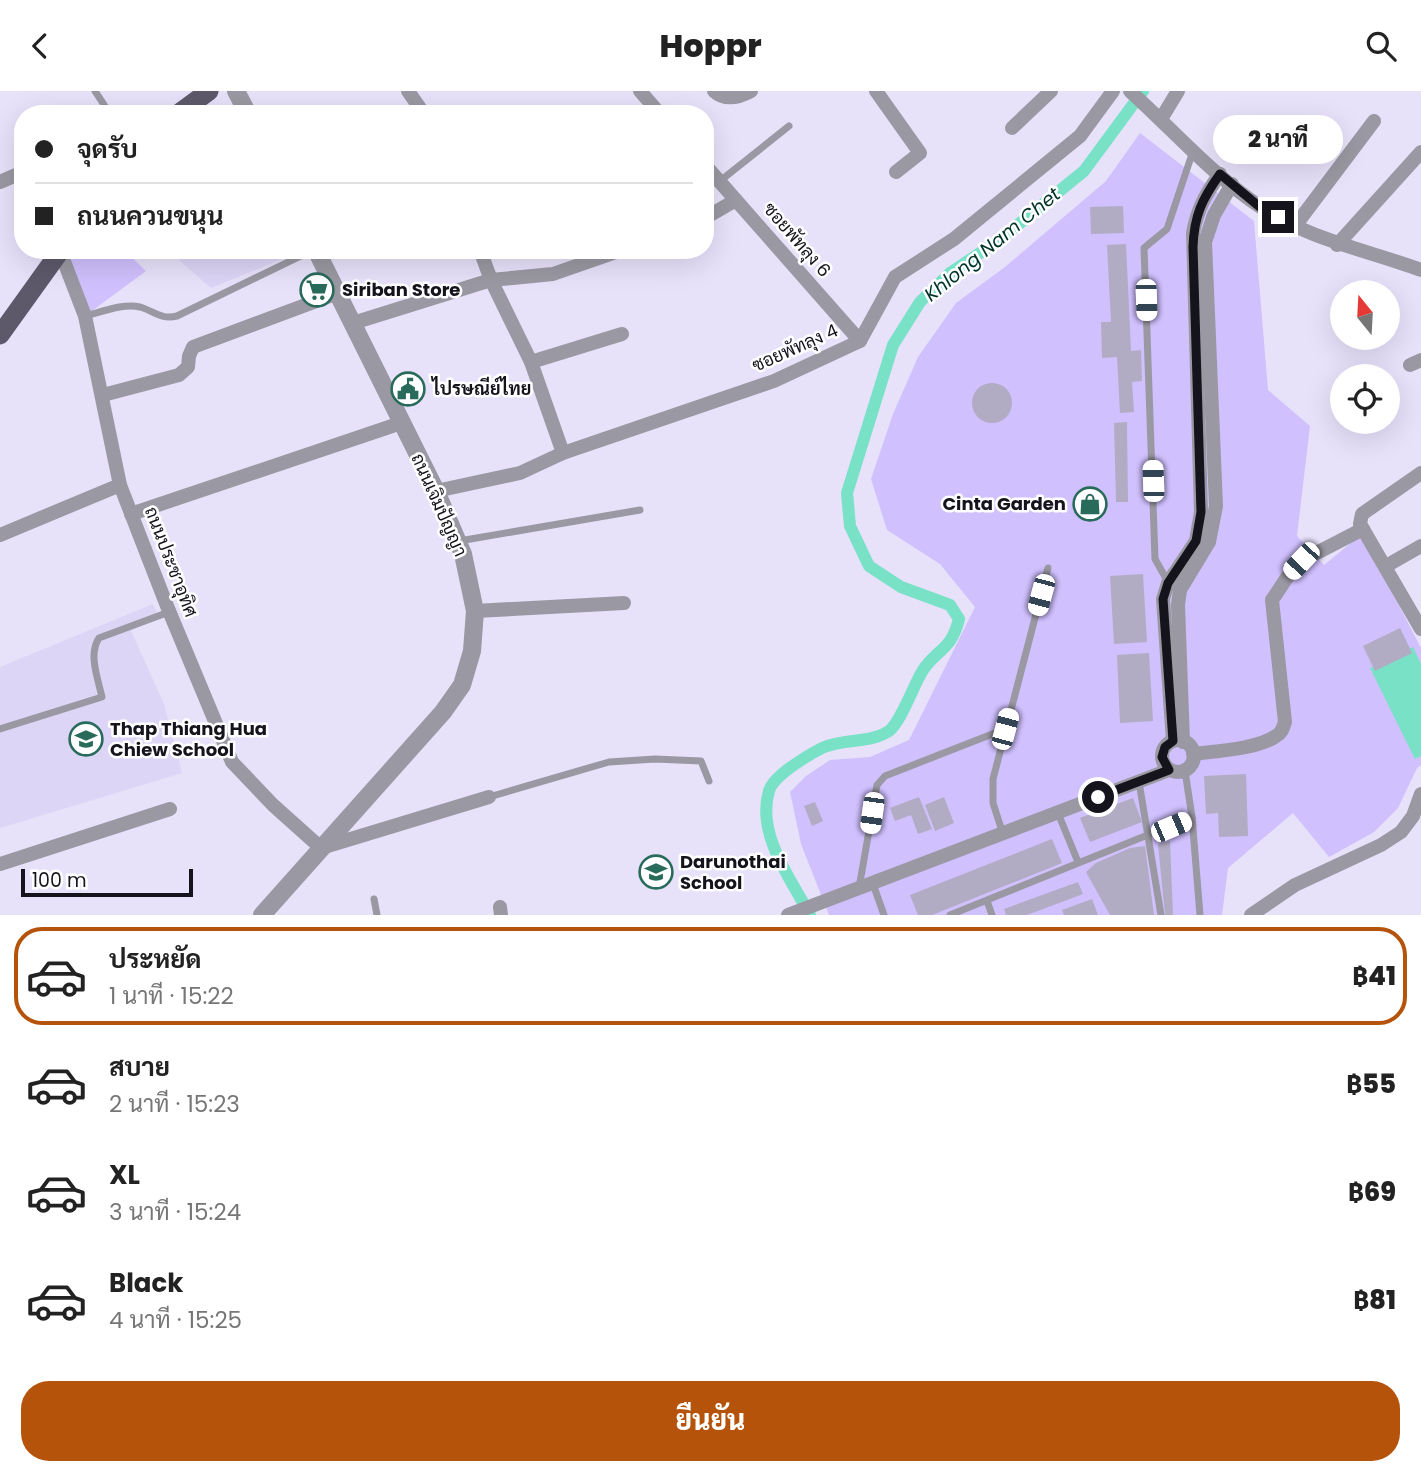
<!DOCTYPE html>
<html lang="th">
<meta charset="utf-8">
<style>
:root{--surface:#fff;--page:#f6f6f6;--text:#222;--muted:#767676;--line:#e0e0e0;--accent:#b45309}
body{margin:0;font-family:Poppins,Sarabun,sans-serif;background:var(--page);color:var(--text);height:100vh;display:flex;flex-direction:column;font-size:26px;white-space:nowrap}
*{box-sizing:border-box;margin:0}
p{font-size:23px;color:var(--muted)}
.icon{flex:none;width:38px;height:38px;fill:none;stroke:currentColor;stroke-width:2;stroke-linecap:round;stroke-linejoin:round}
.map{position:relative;height:824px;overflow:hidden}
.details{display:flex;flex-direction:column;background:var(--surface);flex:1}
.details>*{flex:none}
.banner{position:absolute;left:14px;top:14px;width:700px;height:154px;border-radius:28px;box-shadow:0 7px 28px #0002;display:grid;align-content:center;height:154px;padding:0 21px;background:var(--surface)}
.needle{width:46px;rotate:342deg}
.tools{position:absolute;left:1330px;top:189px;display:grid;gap:14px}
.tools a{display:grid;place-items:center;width:70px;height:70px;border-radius:50%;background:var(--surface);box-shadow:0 7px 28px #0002;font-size:35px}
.scale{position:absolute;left:21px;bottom:18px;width:172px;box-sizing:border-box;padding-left:7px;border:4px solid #15131c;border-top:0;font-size:19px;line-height:24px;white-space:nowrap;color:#15131c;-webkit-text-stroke:5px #fff;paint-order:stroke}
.end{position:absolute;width:32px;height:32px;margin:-16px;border:9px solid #15131c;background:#fff;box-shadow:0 0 0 4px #fff}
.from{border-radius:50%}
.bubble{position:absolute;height:49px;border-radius:24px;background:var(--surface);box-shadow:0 7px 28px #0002;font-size:23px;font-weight:800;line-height:49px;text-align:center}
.car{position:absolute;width:21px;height:42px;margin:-21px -10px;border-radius:9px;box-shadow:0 0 5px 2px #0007;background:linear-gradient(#fff 24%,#345 0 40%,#fff 0 76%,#345 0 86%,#fff 0)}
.banner b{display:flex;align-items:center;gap:24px;height:66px;font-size:26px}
.banner b+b{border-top:2px solid var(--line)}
.banner i{width:18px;height:18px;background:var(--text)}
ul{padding:12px 0 0;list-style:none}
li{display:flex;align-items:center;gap:21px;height:98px;margin:0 14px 10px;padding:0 7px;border:4px solid transparent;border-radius:28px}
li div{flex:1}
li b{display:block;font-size:26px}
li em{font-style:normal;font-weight:800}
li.selected{border-color:var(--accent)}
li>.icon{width:63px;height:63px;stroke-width:1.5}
.button{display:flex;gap:14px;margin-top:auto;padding:14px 21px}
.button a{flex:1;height:80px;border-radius:28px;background:var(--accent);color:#fff;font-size:28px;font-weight:800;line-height:80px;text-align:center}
header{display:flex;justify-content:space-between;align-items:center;height:91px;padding:0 21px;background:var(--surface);font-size:32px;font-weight:800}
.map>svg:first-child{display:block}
</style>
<header><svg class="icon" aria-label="back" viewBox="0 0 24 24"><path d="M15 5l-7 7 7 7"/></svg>Hoppr<svg class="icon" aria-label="search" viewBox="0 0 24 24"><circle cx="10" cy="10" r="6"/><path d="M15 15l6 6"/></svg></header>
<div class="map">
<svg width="1421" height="824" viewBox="0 0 1421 824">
<rect width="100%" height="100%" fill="#e7e1fa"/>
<g fill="#ddd5f6">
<path d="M176,159H304L211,197L180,170Z"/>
<path d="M153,513L158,525L131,540L164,613L182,682L0,737V576Z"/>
</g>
<g fill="#d0c0fe">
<path d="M1140,42L1254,130L1268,299L1310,335L1297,445L1324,474L1362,443L1421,557V674L1417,677L1398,717L1374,741L1329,766L1293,722L1228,777L1222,824H829L801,753L790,701L806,685L830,669L870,666L909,649L975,516L940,473L887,439L871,388L893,323L918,266L956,212L1005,176L1106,90Z"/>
<path d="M61,159H124L146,180L85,225Z"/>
</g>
<path fill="#78e1c6" d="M1413,556L1421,573V665L1415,668L1370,577Z"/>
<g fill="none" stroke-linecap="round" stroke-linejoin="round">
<path stroke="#78e1c6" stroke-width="12" d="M810,824C791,788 756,743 769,700C773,685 808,664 822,657C843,647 869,653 889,640C901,631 914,593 923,579C938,557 951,560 959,528L950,514L901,496L869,475L850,435L847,402L893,254L920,211L950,182L998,150L1084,80L1143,0"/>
</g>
<g fill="#b1abc3">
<path d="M1123,115L1124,142L1091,143L1090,116Z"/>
<path d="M1126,153L1131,260L1141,259L1142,290L1132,291L1134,321L1120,322L1117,266L1102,267L1101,231H1111L1107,154Z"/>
<circle cx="992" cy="312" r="20"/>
<path d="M1127,331L1128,411H1116L1114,332Z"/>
<path d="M1143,483L1147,551L1114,553L1110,485Z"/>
<path d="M1400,537L1412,562L1375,580L1363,555Z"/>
<path d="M1149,562L1153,630L1120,632L1117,564Z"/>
<path d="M1246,683L1248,745L1219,746L1218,722L1206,723L1204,685Z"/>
<path d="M919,706L932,738L918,743L911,724L895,730L890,717Z"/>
<path d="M944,706L954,732L935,740L925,714Z"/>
<path d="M1133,707L1142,731L1090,751L1080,727Z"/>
<path d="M815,711L823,730L812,735L804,715Z"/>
<path d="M1052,748L1062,772L932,824H918L910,804Z"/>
<path d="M1170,750L1173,824H1165L1158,753Z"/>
<path d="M1145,755L1154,824H1110L1086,781L1096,772L1130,757Z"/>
<path d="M1078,791L1083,803L1027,824H1006L1004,818Z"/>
<path d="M1092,808L1098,824H1064L1062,819Z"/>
</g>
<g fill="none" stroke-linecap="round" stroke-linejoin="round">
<g stroke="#9a98a2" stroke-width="7">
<path d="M95,0L110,23"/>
<path d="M720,90L789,35"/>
<path d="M85,225C102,221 123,212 140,216C154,220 161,229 177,225L313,159"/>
<path d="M459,450L640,419"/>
<path d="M1168,491L1155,468L1144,157L1167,138L1193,60"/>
<path d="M0,638L102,606C98,588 88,563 99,547L169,521"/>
<path d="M1185,680L1192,726L1200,824"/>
<path d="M1139,691L1161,824"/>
<path d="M489,706L609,671L655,668L701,670L709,690"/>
<path d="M1058,722L1078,771"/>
<path d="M1003,743L993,712V688L1048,477"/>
<path d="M873,793L884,824"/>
<path d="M859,797L877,694L885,685L1005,638"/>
<path d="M374,808L377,824"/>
<path d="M987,810L992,824"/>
<path d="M950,824L1192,726"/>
</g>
<g stroke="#9a98a2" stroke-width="14">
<path d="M408,0L424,23"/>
<path d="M640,0L660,23"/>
<path d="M714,0C725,10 738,7 751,0"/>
<path d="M876,0L920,62L896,81"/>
<path d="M1130,0C1173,39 1213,85 1262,117C1311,149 1367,159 1421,179"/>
<path d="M1161,28L1178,0"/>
<path d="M1012,37L1051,0"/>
<path d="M705,74L860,250"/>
<path d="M0,91L23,81"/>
<path d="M705,127L736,109"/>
<path d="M1295,135L1374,30"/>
<path d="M1337,154L1421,61"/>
<path d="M480,159L491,189L531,271L563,362"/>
<path d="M60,160L85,225L120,394L167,515L232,671L273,714L321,757L489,706"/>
<path d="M353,232L491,189L553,183L622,159"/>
<path d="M531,271L622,243"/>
<path d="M1410,274L1421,269"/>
<path d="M103,304L179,284L188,276L189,265L193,256L338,202"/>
<path d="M1421,382L1362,423L1360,433L1421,538"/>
<path d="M436,400L520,382L563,362L774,290L860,250L895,186L954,148L1080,45L1113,0"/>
<path d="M131,423L401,332"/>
<path d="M0,444L120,394"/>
<path d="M1386,475L1421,455"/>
<path d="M475,520L624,512"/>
<circle cx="1178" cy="665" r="16"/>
<path d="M1173,650L1163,508L1168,492L1196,450L1201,421L1193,142C1197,119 1206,102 1220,83"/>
<path d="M1183,651L1178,514L1180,499L1209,451L1216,415L1205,151L1214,124L1232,93"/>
<path d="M1193,663C1216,660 1258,658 1276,645C1282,642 1283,637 1285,631L1272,509L1288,485L1301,470L1363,438"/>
<path d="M0,773L170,718"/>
<path d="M500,816L501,824"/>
<path d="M788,824L1169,679"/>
<path d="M1251,824L1295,794L1381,754L1401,741L1413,725L1421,703"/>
</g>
<g stroke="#9a98a2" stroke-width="18">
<path d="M236,0L248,23"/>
<path d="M262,824L443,621L462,594L472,560L475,520L463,463L436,400L316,159"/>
</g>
<g stroke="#5d596b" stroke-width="19">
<path d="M178,23L209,0"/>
<path d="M0,244L61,159"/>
</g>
</g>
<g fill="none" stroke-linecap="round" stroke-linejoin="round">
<path stroke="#15131c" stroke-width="9" d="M1098,706L1169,679L1162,666L1165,656L1173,650L1163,508L1168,492L1196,450L1201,421L1193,156C1194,125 1202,108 1220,83L1261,117L1278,126"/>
</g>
<defs>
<symbol id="supermarket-ring" viewBox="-11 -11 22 22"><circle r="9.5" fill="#fff" stroke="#296b5b" stroke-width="1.5"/><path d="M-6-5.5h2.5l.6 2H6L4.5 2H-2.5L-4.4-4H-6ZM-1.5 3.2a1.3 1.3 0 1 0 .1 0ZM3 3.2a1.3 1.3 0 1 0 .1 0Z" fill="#296b5b"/></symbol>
<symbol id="civic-ring" viewBox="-11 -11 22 22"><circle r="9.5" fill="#fff" stroke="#296b5b" stroke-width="1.5"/><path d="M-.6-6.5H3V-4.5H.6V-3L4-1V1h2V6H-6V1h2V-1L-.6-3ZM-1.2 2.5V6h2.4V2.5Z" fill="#296b5b"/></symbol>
<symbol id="shop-ring" viewBox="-11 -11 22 22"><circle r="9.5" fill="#fff" stroke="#296b5b" stroke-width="1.5"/><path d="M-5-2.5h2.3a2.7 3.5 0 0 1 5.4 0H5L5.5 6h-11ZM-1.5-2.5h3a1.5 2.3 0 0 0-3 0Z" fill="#296b5b"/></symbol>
<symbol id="school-ring" viewBox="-11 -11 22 22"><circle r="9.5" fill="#fff" stroke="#296b5b" stroke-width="1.5"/><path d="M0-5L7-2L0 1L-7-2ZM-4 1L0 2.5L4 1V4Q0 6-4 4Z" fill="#296b5b"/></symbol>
</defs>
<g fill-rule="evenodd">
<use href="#supermarket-ring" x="298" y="180" width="38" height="38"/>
<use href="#civic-ring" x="389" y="279" width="38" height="38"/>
<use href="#shop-ring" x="1071" y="394" width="38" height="38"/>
<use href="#school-ring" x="67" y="629" width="38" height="38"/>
<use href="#school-ring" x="637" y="762" width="38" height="38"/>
</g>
<g text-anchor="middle" stroke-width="5" stroke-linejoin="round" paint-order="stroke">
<g font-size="18" fill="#15131c" stroke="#fff">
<text transform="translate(797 149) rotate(49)" y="6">ซอยพัทลุง 6</text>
<text transform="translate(795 257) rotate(-24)" y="6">ซอยพัทลุง 4</text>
<text transform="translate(439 414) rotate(66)" y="6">ถนนเจิมปัญญา</text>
<text transform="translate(171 471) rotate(69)" y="6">ถนนประชาอุทิศ</text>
</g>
<g font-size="18" font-weight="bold" fill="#15131c" stroke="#fff" text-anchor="start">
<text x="342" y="205">Siriban Store</text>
<text x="432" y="304">ไปรษณีย์ไทย</text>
<text x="1066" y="419" text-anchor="end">Cinta Garden</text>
<text x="110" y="644">Thap Thiang Hua<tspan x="110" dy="21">Chiew School</tspan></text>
<text x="680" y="777">Darunothai<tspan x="680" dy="21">School</tspan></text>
</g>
<g font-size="19" font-style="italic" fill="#003329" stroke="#fff">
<text transform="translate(992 153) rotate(-39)" y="7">Khlong Nam Chet</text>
</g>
</g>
</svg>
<div class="tools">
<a><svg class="needle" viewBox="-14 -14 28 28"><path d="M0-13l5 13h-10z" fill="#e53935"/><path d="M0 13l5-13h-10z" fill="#767676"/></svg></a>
<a><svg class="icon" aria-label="locate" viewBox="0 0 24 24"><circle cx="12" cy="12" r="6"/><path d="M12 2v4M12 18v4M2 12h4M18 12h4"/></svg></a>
</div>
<div class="scale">100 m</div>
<i class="end from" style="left:1098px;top:706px"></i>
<i class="end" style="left:1278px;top:126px"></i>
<div class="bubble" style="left:1213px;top:24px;width:130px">2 นาที</div>
<i class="car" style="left:1146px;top:209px;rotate:178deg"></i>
<i class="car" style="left:1153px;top:390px;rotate:358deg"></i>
<i class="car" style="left:1301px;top:470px;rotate:223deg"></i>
<i class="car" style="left:1041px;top:504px;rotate:195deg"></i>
<i class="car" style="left:1005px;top:638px;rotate:15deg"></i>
<i class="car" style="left:872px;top:722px;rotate:188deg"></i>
<i class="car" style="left:1171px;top:736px;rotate:67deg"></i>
<div class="banner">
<b><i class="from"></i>จุดรับ</b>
<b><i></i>ถนนควนขนุน</b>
</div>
</div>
<section class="details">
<ul>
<li class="selected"><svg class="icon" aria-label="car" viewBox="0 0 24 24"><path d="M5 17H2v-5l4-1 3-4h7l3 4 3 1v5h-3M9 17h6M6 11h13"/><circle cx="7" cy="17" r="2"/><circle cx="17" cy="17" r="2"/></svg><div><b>ประหยัด</b><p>1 นาที · 15:22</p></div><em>฿41</em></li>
<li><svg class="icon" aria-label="car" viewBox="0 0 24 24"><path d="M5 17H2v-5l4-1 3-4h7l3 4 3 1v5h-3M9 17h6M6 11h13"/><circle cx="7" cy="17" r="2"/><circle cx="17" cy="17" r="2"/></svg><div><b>สบาย</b><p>2 นาที · 15:23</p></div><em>฿55</em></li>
<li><svg class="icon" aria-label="car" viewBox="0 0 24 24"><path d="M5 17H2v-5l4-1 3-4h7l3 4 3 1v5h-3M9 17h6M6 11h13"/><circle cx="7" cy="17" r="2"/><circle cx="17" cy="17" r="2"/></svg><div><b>XL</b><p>3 นาที · 15:24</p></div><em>฿69</em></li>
<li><svg class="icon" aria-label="car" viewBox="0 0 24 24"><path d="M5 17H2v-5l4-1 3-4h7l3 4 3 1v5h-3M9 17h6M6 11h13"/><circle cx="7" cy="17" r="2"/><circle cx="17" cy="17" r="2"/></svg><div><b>Black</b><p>4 นาที · 15:25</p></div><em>฿81</em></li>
</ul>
<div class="button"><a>ยืนยัน</a></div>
</section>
